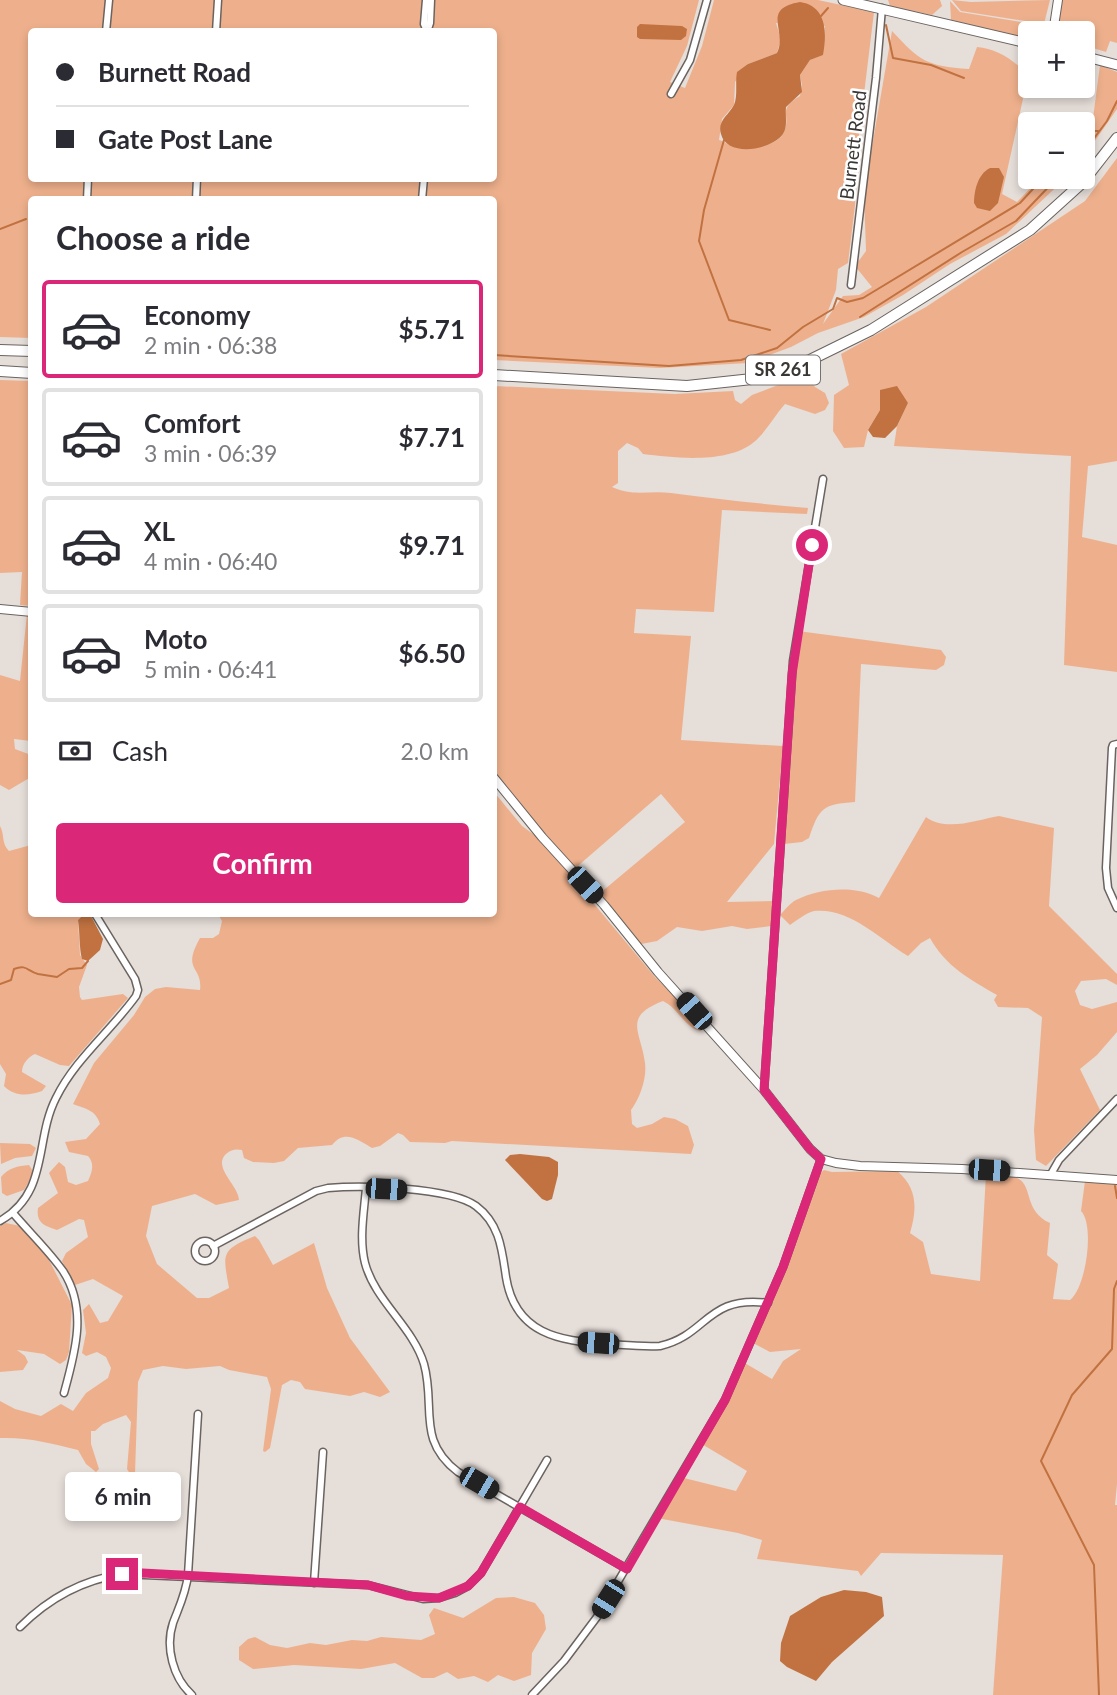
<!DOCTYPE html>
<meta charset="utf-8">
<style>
:root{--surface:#fff;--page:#f2f2f3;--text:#2b2b33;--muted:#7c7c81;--line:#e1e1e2;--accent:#db2777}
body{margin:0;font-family:Lato,sans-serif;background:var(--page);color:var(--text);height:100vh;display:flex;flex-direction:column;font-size:26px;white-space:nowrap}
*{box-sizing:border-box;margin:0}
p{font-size:23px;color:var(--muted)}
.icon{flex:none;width:38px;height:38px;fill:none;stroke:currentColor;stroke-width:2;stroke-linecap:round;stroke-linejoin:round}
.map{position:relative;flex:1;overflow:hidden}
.drawer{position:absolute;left:28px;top:196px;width:469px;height:721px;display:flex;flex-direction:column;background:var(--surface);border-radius:7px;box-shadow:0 4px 10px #0003}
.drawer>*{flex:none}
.guide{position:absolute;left:28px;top:28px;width:469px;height:154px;border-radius:7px;box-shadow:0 4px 10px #0003;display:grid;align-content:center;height:154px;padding:0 28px;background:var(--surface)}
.tools{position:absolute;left:1018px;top:21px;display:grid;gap:14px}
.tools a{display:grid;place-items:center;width:77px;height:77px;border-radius:7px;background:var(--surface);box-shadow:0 4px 10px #0003;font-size:35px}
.end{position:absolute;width:32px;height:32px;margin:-16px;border:9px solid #db2777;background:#fff;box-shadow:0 0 0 4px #fff}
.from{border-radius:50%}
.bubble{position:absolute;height:49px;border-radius:7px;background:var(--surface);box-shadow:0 4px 10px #0003;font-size:23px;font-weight:700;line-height:49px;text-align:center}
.car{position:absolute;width:21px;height:42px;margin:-21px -10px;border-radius:9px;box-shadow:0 0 5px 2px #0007;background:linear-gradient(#222 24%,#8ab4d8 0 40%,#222 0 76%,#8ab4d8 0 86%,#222 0)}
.guide b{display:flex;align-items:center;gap:24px;height:66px;font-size:26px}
.guide b+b{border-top:2px solid var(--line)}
.guide i{width:18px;height:18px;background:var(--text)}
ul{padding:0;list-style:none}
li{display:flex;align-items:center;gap:21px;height:98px;margin:0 14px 10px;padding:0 14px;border:4px solid var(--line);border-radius:7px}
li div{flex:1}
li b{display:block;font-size:26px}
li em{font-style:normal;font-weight:700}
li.current{border-color:var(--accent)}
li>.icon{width:63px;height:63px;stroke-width:1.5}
h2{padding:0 28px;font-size:32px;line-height:84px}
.pay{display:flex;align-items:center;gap:18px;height:77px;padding:0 28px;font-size:26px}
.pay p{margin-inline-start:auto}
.button{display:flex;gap:14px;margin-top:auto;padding:14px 28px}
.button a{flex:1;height:80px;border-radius:7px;background:var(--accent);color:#fff;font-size:28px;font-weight:700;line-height:80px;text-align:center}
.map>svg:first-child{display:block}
</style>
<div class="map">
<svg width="1117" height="1695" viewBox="0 0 1117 1695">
<rect width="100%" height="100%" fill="#e6ded9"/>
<g fill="#eeb08c" fill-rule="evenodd">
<path d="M0,0H699L687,46L670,82L685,88L702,46L714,0H818L874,12L856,160L855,205L848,263L838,269L836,290L823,324L843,296L859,295L872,287L855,266L866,251L864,193L892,31C920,61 926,66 969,69L977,47C997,49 1015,60 1028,76L1002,194L1017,202L1041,177H1067L1006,234L950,264L903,295L864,317L818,333L791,347L748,363L660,368L494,360V200H32L31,338L0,337ZM776,23L825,26L822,55L810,60L800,75L802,85L800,96C775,111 793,115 783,134C775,147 748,150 735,147C730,146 725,142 719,140L722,119L734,105L735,82L748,64L777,53L781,39ZM32,32H494V178H32Z"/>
<path d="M888,0H940L942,6L932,15L890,6Z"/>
<path d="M952,0L971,2L1050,0L1044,24L961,11Z"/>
<path d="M1062,0H1117V43L1110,41L1106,52L1083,45V33H1056Z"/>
<path d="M950,1L960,12L1051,27L1050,33H1031V39L951,20Z"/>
<path d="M1100,65L1117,72V109L1083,158V133L1092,126Z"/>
<path d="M1117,158V461L1088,466L1082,537L1117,545V672L1064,665L1071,456L894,446L897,426L908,403L880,390V410L868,430L864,447L844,448L833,431L834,395L849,385L841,354L926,307L1085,201Z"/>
<path d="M804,375L815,387L825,393L829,403L825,410L815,414L785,404C774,416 767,431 754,442C728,464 675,458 643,454L638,448L627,443L618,451V483L612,487C633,497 649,490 671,493C717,499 762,504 808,508L807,514L722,510L714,612L636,609L634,633L691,636L681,740L783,746L774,844L727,902L775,901L771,926L747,929L732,926L702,931L677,927L657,941L636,945L599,894L685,822L661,794L572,871L494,778V386L675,394L733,391L735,400L741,404L752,395Z"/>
<path d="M0,380L31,381V606L20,605L22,572L0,573Z"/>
<path d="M27,614H31V741L14,739L15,749L31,755V777L9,790L0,785V675L20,681Z"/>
<path d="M798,631L941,650L946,657L944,665L936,670L861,664L855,802C823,804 819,808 809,838L802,842L784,844L781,841Z"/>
<path d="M494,792L522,826L540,839L655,977L680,1001L704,1029L700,1031C683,1026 679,1009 663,1001C622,1017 641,1031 645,1063C647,1078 640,1098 631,1110L632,1124L637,1128L652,1124L664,1117L675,1119L688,1126L694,1145L691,1154L452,1141L445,1143L410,1142L403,1135L398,1133L380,1146L372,1148C358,1140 345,1129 332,1145L298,1148L284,1161L274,1163L253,1162L244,1158L242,1150C236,1149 232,1149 226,1154C212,1167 239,1186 239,1200L216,1205L195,1194L152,1206L146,1236L157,1264L197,1298H209L229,1288C223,1254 220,1250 255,1236L259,1240L273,1265L314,1243L327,1288L350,1338L390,1392L380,1397L364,1392L350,1396L305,1389L300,1382L291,1380L282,1385L270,1448L265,1452L263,1451L271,1389L267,1377L229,1370L220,1366L186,1369L163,1366L143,1370L138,1382L135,1474L132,1477L127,1469L131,1422L126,1415L103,1424L95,1431H91V1444L99,1469L96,1472L86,1464L78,1450C51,1443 27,1437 0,1438V1401L15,1409L41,1416L61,1404L73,1411L86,1393L108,1378L111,1368L106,1357L97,1352L86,1356L82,1353L86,1333L83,1310L89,1304L100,1323L108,1321L123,1296L93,1279L75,1285L62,1261L66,1253L88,1237L84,1220L79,1219L57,1230C43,1226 36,1222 38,1208L58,1193L49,1173L59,1162L65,1167L68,1182L76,1185L88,1181C92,1172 95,1164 88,1156L69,1152L65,1142L86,1139L100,1124C96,1110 86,1109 73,1104L94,1063L134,1015L145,997L155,989L166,987L200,990C203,965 181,972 200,938H213L219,934L222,921L218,914H494Z"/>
<path d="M999,816L1054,828L1049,906L1117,974V985L1106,979L1081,981L1075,991L1080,1005L1092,1009L1117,1002V1032L1097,1055L1080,1069L1100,1110L1046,1166L1036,1160L1034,1130L1042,1017L1028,1008L998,1007L994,1000L997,995C971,980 945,966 930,938L921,943L908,956C880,939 849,907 814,911C806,913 797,920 790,925L780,915C785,910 790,903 796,900C820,888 856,885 879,898L926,817C946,832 977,820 999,816Z"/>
<path d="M0,826C5,835 1,843 9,851L31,845L32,914H84L78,920L80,955L87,965L79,987L80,997L82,1000L123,994L128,998L69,1066L60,1065L35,1054C28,1057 22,1064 22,1072L46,1086L42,1091C28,1096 15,1097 4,1086L6,1074L0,1064Z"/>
<path d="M0,1143L30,1144L36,1148L32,1156L15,1158L1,1164Z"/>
<path d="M29,1165L34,1173L24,1190L7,1196L2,1193L1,1177C8,1168 18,1166 29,1165Z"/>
<path d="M824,1170L832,1172L897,1171C918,1188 917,1210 910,1233L923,1242L931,1274L980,1281L986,1174C995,1175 1011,1174 1019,1179C1033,1188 1024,1211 1050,1223L1047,1255L1058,1264L1053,1299L1070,1300C1086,1288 1095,1225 1081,1211L1085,1181L1117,1184V1484L1115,1505H1117V1695H993L1003,1555L881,1553L861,1576L858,1571L757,1559L762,1540L738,1533L657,1518L680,1477L736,1491L747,1471L700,1443L743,1362L772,1379L783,1361L801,1349L770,1352L751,1342L818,1175Z"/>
<path d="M6,1223L20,1226L48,1258L72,1305L69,1352L66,1360L60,1364L44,1354L17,1350L25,1356L28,1362L23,1370L0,1372V1226Z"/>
<path d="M514,1597L535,1603L544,1615L546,1629L532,1653L531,1675L514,1681L498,1675L488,1682L474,1676L458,1679L447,1672L434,1678H422L395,1663L361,1669L294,1665L253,1669L239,1660V1647L248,1639L255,1637L270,1645L287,1648L310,1643L326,1645L352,1640L367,1641L381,1637L421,1640L435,1634L429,1615L434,1608L463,1618L496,1598Z"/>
</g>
<g fill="#c17240">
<path d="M800,2C827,6 827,33 823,55L810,60L800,75L802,92L786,107C785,116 788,126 783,134C772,150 727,158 721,134C717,121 728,116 734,105C738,96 735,82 737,72L748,64L777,53C788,31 760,9 800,2Z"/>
<path d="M640,24L682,26L687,29L686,36L681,40L640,39L637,37V27Z"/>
<path d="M990,168H999L1004,177L998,203L990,211L977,208L974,203C974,190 978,174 990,168Z"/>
<path d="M897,386L908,403L897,426L885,438L873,437L868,430L880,410V390Z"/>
<path d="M84,914H90L103,939L100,950L88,961L82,959C79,947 80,933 78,920Z"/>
<path d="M520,1154L549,1157L558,1162V1175L552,1199L547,1201L542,1199L505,1160L510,1155Z"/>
<path d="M844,1590L866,1592L882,1597L884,1616L832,1662L816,1681L787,1667L780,1661L781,1643L790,1616L821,1597Z"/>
</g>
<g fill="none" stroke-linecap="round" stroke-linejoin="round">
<g stroke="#c17240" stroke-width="2">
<path d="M821,16L828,8"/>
<path d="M886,25L893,58L931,65L964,78"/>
<path d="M1083,135L1087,131H1098"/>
<path d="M724,140L704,210L699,241L729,320L770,330"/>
<path d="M1083,153L1107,121L1117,101"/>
<path d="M0,229L26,219"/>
<path d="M860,317L962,252L1016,221L1058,177"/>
<path d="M494,355L669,366L741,360L777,348L803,327L833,309L837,298L847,302L863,298L1020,203L1044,177"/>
<path d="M0,984L11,980L14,969C27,964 27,971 38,974C44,975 51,976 57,977L69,969L82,968L88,961"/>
<path d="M1115,1186L1117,1198"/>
<path d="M1099,1695L1094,1565L1041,1461L1072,1395L1112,1349L1114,1289L1117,1281"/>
</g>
<defs>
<g id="minor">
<path d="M426,0L424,24L427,31"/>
<path d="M106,32L109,0"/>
<path d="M216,32L218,0"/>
<path d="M427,32L430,23L431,0"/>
<path d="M671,94L690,60L707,0"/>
<path d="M87,200L88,178"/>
<path d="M196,200L197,178"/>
<path d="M422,200L424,178"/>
<path d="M851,285L876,78L882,8"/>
<path d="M1117,744L1113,745L1112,748L1106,868L1108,888L1117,908"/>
<path d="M764,1090L793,661L823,479"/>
<path d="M1051,1174L1059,1160L1117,1099"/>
<path d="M366,1188C364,1212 359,1239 365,1263C375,1301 413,1327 424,1364C436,1407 416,1440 458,1472L627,1569"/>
<path d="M13,1213C29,1232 49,1251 63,1271C88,1309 75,1353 64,1393"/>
<path d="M0,1221C50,1192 34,1141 56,1098C75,1059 111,1031 136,996L138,990L135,979L95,914"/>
<circle cx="205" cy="1251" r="10"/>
<path d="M213,1246L316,1191L328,1188C361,1185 450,1187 476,1206C500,1224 502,1250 506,1277C515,1334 559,1341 607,1344C624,1345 642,1347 660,1346C708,1335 706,1295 768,1303"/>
<path d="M314,1583L323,1452"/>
<path d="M20,1627C49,1598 82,1580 122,1574L368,1585L423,1599L439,1598L455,1593L468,1586L481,1573L547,1460"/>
<path d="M192,1695C173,1678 165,1647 173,1623C179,1607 186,1593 188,1575L198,1414"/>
<path d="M532,1695L564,1661L597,1617L725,1400L783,1267L821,1159"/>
</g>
<g id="tertiary">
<path d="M1053,33L1058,0"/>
<path d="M0,609L32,612"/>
<path d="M494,778L542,837L604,905L658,972L764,1090L810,1149L821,1159L836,1163L860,1166L962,1169L1117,1180"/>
</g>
<g id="secondary">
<path d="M843,0L1031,44"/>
<path d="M1083,56L1117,65"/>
</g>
<g id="primary">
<path d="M0,350L32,351"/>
<path d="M0,371L32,373"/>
<path d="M494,375L687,386L752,379L810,360L871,330L1030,230L1082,183L1117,138"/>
</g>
</defs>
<use href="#minor" stroke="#6a635f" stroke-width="9"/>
<use href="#tertiary" stroke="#6a635f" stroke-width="10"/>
<use href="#secondary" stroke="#6a635f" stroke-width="11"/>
<use href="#primary" stroke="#6a635f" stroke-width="12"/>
<use href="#minor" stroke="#fff" stroke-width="6"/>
<use href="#tertiary" stroke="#fff" stroke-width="8"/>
<use href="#secondary" stroke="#fff" stroke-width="9"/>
<use href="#primary" stroke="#fff" stroke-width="10"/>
</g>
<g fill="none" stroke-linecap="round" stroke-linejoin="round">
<path stroke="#db2777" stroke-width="9" d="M122,1574L142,1573L368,1585L407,1596L439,1598L468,1586L481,1573L520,1507L627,1569L725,1400L783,1267L821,1159L810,1149L764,1090L792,674L812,545"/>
</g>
<g text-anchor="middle" stroke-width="5" stroke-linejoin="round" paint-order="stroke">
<rect fill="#fff" stroke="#747271" stroke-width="2" x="746" y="355.5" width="74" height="29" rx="5"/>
<g font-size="18" font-weight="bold" fill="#393634">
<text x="783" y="376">SR 261</text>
</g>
<g font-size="19" fill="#393634" stroke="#fff">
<text transform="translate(853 145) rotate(-83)" y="7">Burnett Road</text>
</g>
</g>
</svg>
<div class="tools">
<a>+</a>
<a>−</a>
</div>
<i class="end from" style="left:812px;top:545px"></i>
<i class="end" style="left:122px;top:1574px"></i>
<div class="bubble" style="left:65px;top:1472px;width:116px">6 min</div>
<i class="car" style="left:585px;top:885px;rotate:137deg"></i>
<i class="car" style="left:694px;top:1011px;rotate:318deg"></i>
<i class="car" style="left:989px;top:1170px;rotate:94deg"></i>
<i class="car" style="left:386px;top:1189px;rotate:93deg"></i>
<i class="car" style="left:598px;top:1343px;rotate:274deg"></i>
<i class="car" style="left:479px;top:1483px;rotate:120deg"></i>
<i class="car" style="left:608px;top:1599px;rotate:212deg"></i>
<div class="guide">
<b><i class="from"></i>Burnett Road</b>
<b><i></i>Gate Post Lane</b>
</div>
<section class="drawer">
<h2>Choose a ride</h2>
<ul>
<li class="current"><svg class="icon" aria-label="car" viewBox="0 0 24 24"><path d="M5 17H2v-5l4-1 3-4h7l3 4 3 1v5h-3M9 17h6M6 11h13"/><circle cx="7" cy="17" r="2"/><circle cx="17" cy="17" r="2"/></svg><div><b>Economy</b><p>2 min · 06:38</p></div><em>$5.71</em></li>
<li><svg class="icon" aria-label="car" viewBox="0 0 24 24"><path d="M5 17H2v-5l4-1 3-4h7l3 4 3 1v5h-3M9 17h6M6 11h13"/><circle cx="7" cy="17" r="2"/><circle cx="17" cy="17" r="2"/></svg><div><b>Comfort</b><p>3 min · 06:39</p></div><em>$7.71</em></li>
<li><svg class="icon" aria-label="car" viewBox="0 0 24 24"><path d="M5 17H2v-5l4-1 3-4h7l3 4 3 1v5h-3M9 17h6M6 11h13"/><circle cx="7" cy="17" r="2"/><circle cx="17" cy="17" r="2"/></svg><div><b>XL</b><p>4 min · 06:40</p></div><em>$9.71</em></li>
<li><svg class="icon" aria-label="car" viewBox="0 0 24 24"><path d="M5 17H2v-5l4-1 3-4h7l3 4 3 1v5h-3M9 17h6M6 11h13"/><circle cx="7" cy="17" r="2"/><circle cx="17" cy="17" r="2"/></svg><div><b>Moto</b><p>5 min · 06:41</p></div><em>$6.50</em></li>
</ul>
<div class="pay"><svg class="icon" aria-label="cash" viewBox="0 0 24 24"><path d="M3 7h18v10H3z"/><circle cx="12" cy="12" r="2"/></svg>Cash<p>2.0 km</p></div>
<div class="button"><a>Confirm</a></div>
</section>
</div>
